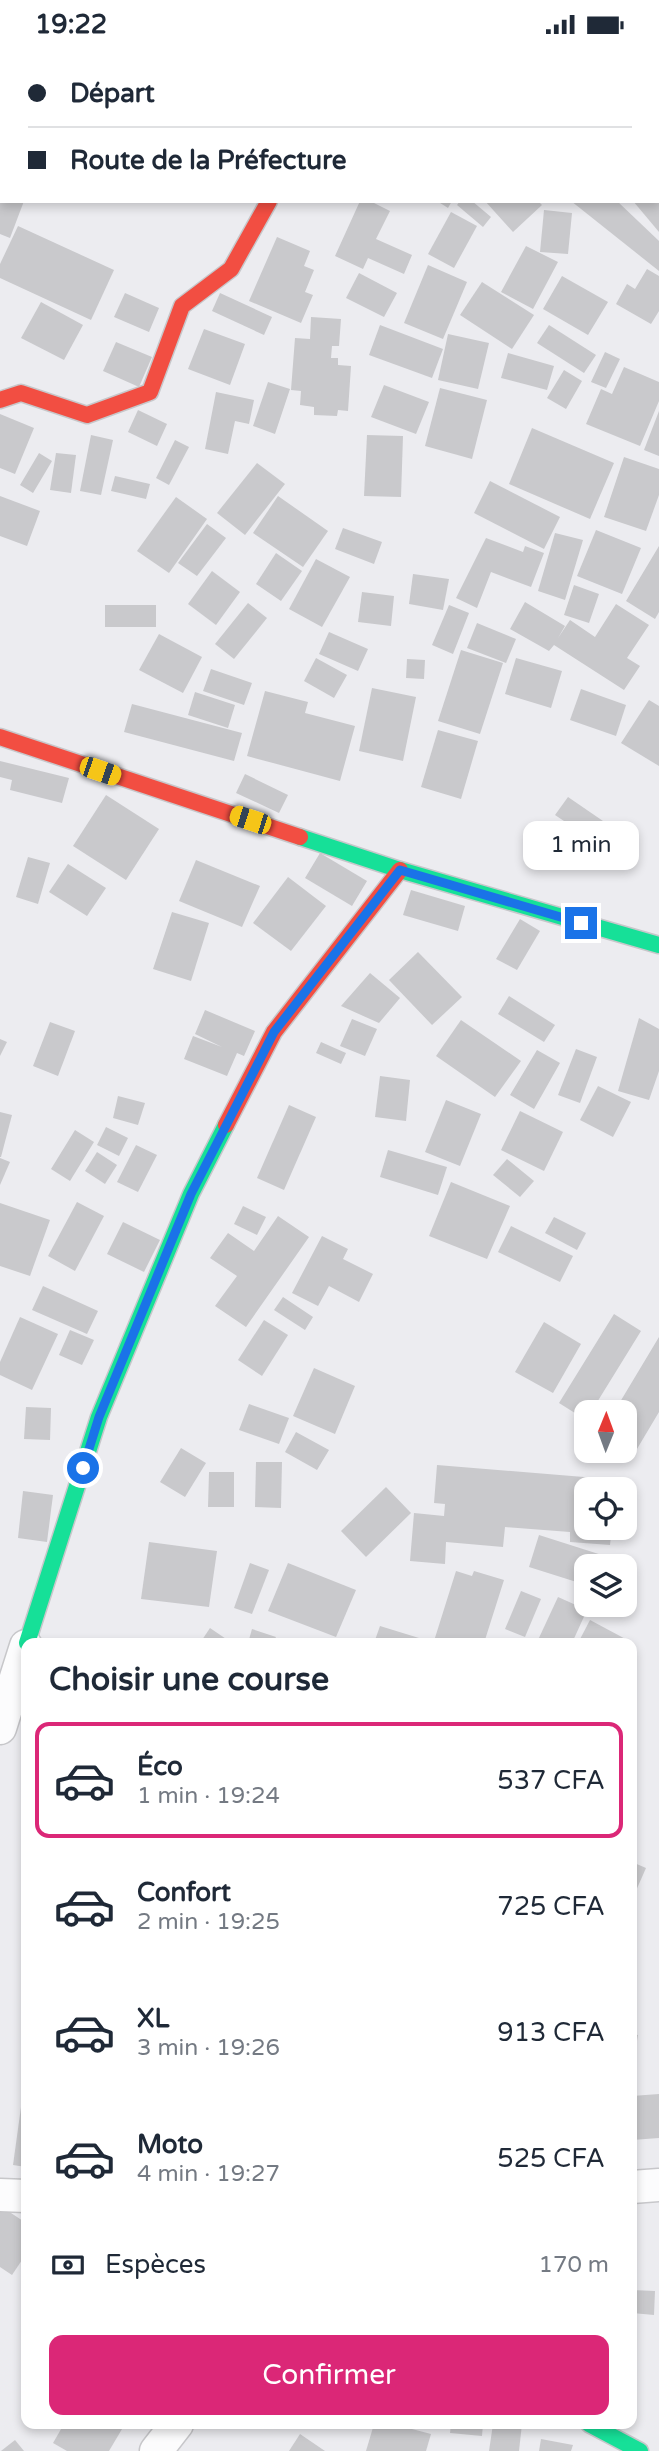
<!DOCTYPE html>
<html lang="fr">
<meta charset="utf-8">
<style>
:root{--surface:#fff;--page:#f6f6f7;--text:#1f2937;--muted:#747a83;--line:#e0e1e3;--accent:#db2777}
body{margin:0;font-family:"Varela Round",sans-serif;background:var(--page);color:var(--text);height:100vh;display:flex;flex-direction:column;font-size:26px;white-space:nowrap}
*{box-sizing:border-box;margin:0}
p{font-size:23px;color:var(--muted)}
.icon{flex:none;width:38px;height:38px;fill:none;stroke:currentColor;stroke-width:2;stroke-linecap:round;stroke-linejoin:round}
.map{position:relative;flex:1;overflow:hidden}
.details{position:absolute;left:21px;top:1589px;width:616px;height:791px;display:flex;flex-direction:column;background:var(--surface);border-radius:14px;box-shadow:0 4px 10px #0003}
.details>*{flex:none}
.guide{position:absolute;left:0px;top:0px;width:660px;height:154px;box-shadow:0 4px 10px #0003;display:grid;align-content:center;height:154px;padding:0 28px;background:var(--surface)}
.needle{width:46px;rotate:1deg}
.fabs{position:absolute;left:574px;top:1351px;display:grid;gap:14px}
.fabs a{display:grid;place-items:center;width:63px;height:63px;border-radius:14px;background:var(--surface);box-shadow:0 4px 10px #0003;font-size:35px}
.end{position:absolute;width:32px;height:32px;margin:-16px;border:9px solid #1a73e8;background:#fff;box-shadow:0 0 0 4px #fff}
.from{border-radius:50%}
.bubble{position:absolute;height:49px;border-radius:14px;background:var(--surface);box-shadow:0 4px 10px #0003;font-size:23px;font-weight:600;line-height:49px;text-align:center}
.car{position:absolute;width:21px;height:42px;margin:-21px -10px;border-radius:9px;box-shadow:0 0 5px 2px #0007;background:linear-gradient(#f5c518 24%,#345 0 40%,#f5c518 0 76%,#345 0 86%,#f5c518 0)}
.guide b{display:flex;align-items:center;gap:24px;height:66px;font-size:26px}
.guide b+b{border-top:2px solid var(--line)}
.guide i{width:18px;height:18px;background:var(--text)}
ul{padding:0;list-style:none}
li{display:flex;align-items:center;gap:21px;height:116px;margin:0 14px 10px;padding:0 14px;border:4px solid transparent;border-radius:14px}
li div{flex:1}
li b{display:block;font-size:26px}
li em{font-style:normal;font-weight:600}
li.active{border-color:var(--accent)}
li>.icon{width:63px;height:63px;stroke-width:1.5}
h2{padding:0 28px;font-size:32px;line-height:84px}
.pay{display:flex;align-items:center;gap:18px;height:77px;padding:0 28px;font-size:26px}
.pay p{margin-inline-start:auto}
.primary-button{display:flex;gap:14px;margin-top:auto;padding:14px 28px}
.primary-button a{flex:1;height:80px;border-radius:14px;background:var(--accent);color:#fff;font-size:28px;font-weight:600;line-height:80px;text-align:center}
.status{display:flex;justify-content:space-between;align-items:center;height:49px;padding:0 35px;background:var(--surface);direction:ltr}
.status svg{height:19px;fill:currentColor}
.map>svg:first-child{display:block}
</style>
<div class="status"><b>19:22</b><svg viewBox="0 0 49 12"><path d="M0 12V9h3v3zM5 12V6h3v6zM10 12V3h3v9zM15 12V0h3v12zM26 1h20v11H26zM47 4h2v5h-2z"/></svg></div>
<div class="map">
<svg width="659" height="2402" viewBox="0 0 659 2402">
<rect width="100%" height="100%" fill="#ececf0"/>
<g fill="#c9c9cc">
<path d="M0,152H24L10,189L0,185Z"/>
<path d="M360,152H370L390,162L376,190L412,206L404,225L368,209L363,220L335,207Z"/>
<path d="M437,152H452L448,159Z"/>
<path d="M460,152H472L491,168L483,178L457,156Z"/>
<path d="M485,152H538L542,156L513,183Z"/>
<path d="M571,152H617L659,192V222Z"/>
<path d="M633,152H659V183Z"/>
<path d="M544,161L572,164L568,205L540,203Z"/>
<path d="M451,163L477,177L454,219L428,205Z"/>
<path d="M18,177L114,221L91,271L0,229V215Z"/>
<path d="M277,188L310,202L304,217L314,221L305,243L313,246L301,274L249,252Z"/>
<path d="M526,197L558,213L533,260L501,243Z"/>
<path d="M428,216L467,233L443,290L404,274Z"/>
<path d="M647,220L659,227V262L651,275L616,255L627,235L635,240Z"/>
<path d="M359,224L397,244L384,268L346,249Z"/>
<path d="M562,227L608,253L588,286L543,260Z"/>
<path d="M482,233L534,266L512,300L460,266Z"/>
<path d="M125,244L159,259L149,283L114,268Z"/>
<path d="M220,244L272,268L264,286L212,262Z"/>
<path d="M41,253L83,276L64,311L21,289Z"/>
<path d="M311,268L341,270L339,297H332L331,309H338V316L351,317L348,362L338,361L337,367L314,366V358L300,356L301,342L291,341L295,289L310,290Z"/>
<path d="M380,276L443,300L432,329L369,306Z"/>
<path d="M549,276L596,306L584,324L537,294Z"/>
<path d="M204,280L245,295L230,336L188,320Z"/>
<path d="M448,285L489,294L478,340L438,331Z"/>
<path d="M116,293L152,308L139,338L103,322Z"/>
<path d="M605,303L620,310L606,339L591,333Z"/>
<path d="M508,304L554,317L547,341L501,329Z"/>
<path d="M624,318L659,333V352L640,397L586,375L601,340L612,345Z"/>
<path d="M564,321L582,332L566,360L547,349Z"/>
<path d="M268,333L290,340L275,385L253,377Z"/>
<path d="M384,336L429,353L416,385L371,368Z"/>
<path d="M440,339L487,351L472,410L425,397Z"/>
<path d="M216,343L254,351L249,375L235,372L228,405L205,400Z"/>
<path d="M138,361L167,375L157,397L128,383Z"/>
<path d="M659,362V407L644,401Z"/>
<path d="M0,365L34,379L15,425L0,419Z"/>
<path d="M532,379L614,414L590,470L509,435Z"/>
<path d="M91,386L113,391L101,446L80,442Z"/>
<path d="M367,386L403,387L401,448L364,447Z"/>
<path d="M175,391L189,398L169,436L156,429Z"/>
<path d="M39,404L52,412L33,444L20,436Z"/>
<path d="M56,404L76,406L71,444L50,441Z"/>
<path d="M624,408L659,420V446L646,482L604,468Z"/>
<path d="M257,414L285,435L245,486L217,464Z"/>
<path d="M115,427L150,435L146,450L111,442Z"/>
<path d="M490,432L560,468L544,500L474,464Z"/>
<path d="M0,447L40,462L27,497L0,487Z"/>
<path d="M278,447L328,482L303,518L253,484Z"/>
<path d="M176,448L207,470L169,524L137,502Z"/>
<path d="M207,475L226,489L197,527L178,514Z"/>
<path d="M343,479L382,493L374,515L335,500Z"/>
<path d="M596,481L641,499L622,545L577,527Z"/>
<path d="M555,484L583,491L565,551L538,542Z"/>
<path d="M486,489L523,503L525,497L544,504L531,538L491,523L477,559L456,549Z"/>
<path d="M659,497V563L655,570L626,552Z"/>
<path d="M276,504L302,522L281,552L256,535Z"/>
<path d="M316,510L350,528L322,578L289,560Z"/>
<path d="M212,522L240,543L216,576L188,555Z"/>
<path d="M413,525L449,530L443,561L409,555Z"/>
<path d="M574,536L599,545L589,574L564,566Z"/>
<path d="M362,543L394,547L391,577L358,573Z"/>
<path d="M525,553L565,577L558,589L570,571L595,588L616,555L649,576L627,609L640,617L624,641L554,596L549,602L510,580Z"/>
<path d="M248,554L267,569L234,610L215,595Z"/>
<rect x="105" y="556" width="51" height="22"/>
<path d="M449,556L469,564L453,605L432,596Z"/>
<path d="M477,574L516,590L506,614L467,599Z"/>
<path d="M329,583L368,600L358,622L319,605Z"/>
<path d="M159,585L202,608L183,644L139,621Z"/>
<path d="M461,601L503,614L480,685L438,672Z"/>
<path d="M316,609L347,626L334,649L304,632Z"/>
<path d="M516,609L562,622L551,659L505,645Z"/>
<path d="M407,610L425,611L424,630L406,629Z"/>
<path d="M211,620L252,634L244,656L203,642Z"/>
<path d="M372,639L416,648L403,712L359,702Z"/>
<path d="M581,640L626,656L616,687L570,671Z"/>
<path d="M265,642L308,653L305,664L355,677L340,732L247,707Z"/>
<path d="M195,643L235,656L228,679L188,666Z"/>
<path d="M649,651L659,657V717L621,694Z"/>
<path d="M132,655L242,684L234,712L124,683Z"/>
<path d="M438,681L478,692L461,750L421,738Z"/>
<path d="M0,712L69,729L62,754L10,741L12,731L0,728Z"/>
<path d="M245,725L288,746L279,764L236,744Z"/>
<path d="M106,746L159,780L126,831L73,797Z"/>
<path d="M568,748L603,772L591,790L555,766Z"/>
<path d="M320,804L367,832L352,857L305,829Z"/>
<path d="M28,808L50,814L38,855L16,848Z"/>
<path d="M196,811L260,837L242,878L179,852Z"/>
<path d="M68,815L106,839L87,867L49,843Z"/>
<path d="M288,828L326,857L291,902L253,874Z"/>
<path d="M411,841L465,857L458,882L403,866Z"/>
<path d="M172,863L209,874L191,932L153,920Z"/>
<path d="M520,870L540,882L517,921L496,910Z"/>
<path d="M418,903L462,948L432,976L389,931Z"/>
<path d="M370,924L400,949L379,974L341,957Z"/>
<path d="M509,947L555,976L544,993L498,965Z"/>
<path d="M205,961L255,982L244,1007L237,1004L227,1027L184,1010L193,987L222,998L195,985Z"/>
<path d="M639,969L659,980V1022L649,1051L618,1042Z"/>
<path d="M352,970L377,980L365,1007L340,997Z"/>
<path d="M461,971L521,1012L495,1048L436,1007Z"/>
<path d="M50,973L75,982L58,1027L33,1017Z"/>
<path d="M0,990L7,993L0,1007Z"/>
<path d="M321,993L346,1004L341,1015L316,1004Z"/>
<path d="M576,1000L597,1008L580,1054L558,1046Z"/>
<path d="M537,1001L560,1014L534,1060L510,1046Z"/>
<path d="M380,1027L410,1031L406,1072L375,1068Z"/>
<path d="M598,1037L631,1053L613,1088L580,1071Z"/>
<path d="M118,1047L145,1054L138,1076L113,1069Z"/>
<path d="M446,1051L481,1065L460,1117L425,1103Z"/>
<path d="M289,1056L316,1068L284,1141L257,1129Z"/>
<path d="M520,1062L563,1083L544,1122L501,1101Z"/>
<path d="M0,1063L12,1066L1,1108H0Z"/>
<path d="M106,1078L128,1089L119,1107L97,1096Z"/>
<path d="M75,1081L94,1093L70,1132L51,1120Z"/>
<path d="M136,1096L157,1106L138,1143L117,1133Z"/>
<path d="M388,1101L447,1118L438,1146L380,1128Z"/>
<path d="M97,1103L117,1116L105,1135L85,1122Z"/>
<path d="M0,1109L10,1113L0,1136Z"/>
<path d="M507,1110L534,1132L520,1148L493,1126Z"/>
<path d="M451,1133L510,1157L487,1210L429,1187Z"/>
<path d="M77,1153L104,1167L75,1222L48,1207Z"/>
<path d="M0,1154L50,1171L30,1227L0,1217Z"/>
<path d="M243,1157L266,1168L257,1186L234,1175Z"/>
<path d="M278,1167L309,1188L246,1278L215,1257L237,1227L210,1209L228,1184L254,1202Z"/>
<path d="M554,1168L586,1184L577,1201L545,1184Z"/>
<path d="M123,1173L160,1191L144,1223L107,1205Z"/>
<path d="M511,1177L573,1207L560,1233L498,1203Z"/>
<path d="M322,1187L348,1200L343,1210L373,1225L359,1253L329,1237L318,1257L292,1244Z"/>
<path d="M43,1237L98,1262L87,1285L32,1261Z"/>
<path d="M283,1248L313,1268L305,1281L274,1261Z"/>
<path d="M614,1265L641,1282L591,1363H586V1371L559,1354Z"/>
<path d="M20,1268L58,1285L32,1341L0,1326V1313Z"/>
<path d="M264,1271L288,1286L262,1327L238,1311Z"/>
<path d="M544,1273L581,1295L553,1344L515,1323Z"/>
<path d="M70,1281L94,1291L82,1316L59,1306Z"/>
<path d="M659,1288V1363L634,1405L625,1395V1363H614Z"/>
<path d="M314,1319L355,1337L335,1385L293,1367Z"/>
<path d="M249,1355L289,1369L279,1395L239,1381Z"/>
<path d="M26,1358L51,1359L50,1391L24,1390Z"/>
<path d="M296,1383L329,1401L317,1421L285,1403Z"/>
<path d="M181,1399L206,1414L185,1448L160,1433Z"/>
<path d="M256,1413H282L281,1459L255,1458Z"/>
<path d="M437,1416L596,1429L595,1440H586V1479H612L610,1496L570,1493V1483L505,1478L503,1498L446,1493L445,1515L410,1512L414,1464L444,1467L445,1455L434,1454Z"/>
<path d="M209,1423H234V1458H208Z"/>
<path d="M386,1438L411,1464L366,1508L341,1482Z"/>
<path d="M23,1442L53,1446L47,1493L18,1489Z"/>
<path d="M539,1486L630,1515L625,1528V1517H586V1536L529,1518Z"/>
<path d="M149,1493L217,1502L209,1558L141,1550Z"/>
<path d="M250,1514L269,1521L252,1565L234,1559Z"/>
<path d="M288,1514L356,1541L336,1588L268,1562Z"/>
<path d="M456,1522L472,1527L474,1522L504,1531L484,1594L434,1592Z"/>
<path d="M521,1542L541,1550L525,1588L505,1580Z"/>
<path d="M558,1548L587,1561L572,1594H546L538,1591Z"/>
<path d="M590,1571L633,1594H578Z"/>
<path d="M380,1577L419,1589L417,1594H374Z"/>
<path d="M210,1579L232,1594H200Z"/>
<path d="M252,1580L276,1588L273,1594H248Z"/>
<path d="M632,1813L646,1819L635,1844L632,1842Z"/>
<path d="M632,1872H637L633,1899H632Z"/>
<path d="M25,1965H26V1989L22,1988Z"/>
<path d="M632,1985L638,1986L634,2009L632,2008Z"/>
<path d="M25,2029H26V2118L13,2116Z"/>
<path d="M659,2045V2089L632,2091V2047Z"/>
<path d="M2,2158L26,2174V2205L12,2226L0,2218V2161Z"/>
<path d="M632,2241L655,2242L654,2266L632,2264Z"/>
<path d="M64,2375H125L109,2402H67L53,2394Z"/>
<path d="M374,2375H393L431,2385L426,2402H366Z"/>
<path d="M451,2375H483L482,2387L450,2384Z"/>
<path d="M493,2375H522L519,2402H489Z"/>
<path d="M300,2385L325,2402H289Z"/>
<path d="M541,2390L573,2396L571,2402H539Z"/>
<path d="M15,2391L24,2402H1Z"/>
</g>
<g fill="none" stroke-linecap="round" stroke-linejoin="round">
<defs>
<g id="street">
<path d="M417,2L419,0"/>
<path d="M0,1679L26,1597"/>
<path d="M632,2138L659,2136"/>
<path d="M0,2146L26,2147"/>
<path d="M156,2402L177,2375"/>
</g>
<g id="fast">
<path d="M300,788L400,821L659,896"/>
<path d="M27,1594L99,1368L191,1145L226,1076"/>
<path d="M589,2375L640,2402"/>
</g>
<g id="jam">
<path d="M0,351L21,344L87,366L150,343L182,257L231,220L269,152"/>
<path d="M0,688L300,788"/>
<path d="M226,1076L274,983L400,821"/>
</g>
</defs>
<use href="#street" stroke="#c7c7ca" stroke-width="35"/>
<use href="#fast" stroke="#c7c7ca" stroke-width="19"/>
<use href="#jam" stroke="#c7c7ca" stroke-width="19"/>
<use href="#street" stroke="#fcfcfd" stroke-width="32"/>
<use href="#fast" stroke="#16e098" stroke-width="16"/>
<use href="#jam" stroke="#f24e42" stroke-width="16"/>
</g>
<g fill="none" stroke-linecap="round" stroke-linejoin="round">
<path stroke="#1a73e8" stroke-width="9" d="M83,1419L99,1368L191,1145L274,983L400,821L581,874"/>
</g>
</svg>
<div class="fabs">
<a><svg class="needle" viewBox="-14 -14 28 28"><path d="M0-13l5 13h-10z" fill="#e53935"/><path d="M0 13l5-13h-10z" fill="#747a83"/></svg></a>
<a><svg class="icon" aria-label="locate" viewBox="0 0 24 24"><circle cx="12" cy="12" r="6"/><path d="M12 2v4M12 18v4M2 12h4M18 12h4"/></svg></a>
<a><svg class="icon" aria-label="layers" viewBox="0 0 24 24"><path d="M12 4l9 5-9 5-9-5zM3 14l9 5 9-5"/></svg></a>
</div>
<i class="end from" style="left:83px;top:1419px"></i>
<i class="end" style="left:581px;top:874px"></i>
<div class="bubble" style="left:523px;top:772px;width:116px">1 min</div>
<i class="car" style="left:100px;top:722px;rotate:109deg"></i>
<i class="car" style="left:250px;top:771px;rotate:288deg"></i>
<div class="guide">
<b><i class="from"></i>Départ</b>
<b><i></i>Route de la Préfecture</b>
</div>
<section class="details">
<h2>Choisir une course</h2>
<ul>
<li class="active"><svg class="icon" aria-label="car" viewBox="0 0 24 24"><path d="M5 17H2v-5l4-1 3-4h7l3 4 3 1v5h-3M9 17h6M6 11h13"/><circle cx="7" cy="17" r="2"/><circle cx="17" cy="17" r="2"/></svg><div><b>Éco</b><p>1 min · 19:24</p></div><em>537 CFA</em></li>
<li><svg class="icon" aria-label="car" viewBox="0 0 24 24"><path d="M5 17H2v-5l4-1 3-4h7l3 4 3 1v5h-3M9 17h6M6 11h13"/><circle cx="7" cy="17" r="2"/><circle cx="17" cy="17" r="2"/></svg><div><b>Confort</b><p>2 min · 19:25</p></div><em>725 CFA</em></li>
<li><svg class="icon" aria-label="car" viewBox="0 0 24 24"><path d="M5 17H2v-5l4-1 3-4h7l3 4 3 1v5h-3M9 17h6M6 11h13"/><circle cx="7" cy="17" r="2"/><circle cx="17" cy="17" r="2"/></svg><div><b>XL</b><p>3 min · 19:26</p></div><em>913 CFA</em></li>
<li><svg class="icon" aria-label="car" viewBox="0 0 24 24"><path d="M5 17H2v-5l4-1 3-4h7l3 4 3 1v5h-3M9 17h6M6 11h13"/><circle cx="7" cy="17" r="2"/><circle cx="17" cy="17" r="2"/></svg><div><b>Moto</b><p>4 min · 19:27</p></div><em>525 CFA</em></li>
</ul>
<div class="pay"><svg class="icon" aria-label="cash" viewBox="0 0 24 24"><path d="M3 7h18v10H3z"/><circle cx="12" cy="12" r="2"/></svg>Espèces<p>170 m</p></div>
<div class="primary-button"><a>Confirmer</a></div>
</section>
</div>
